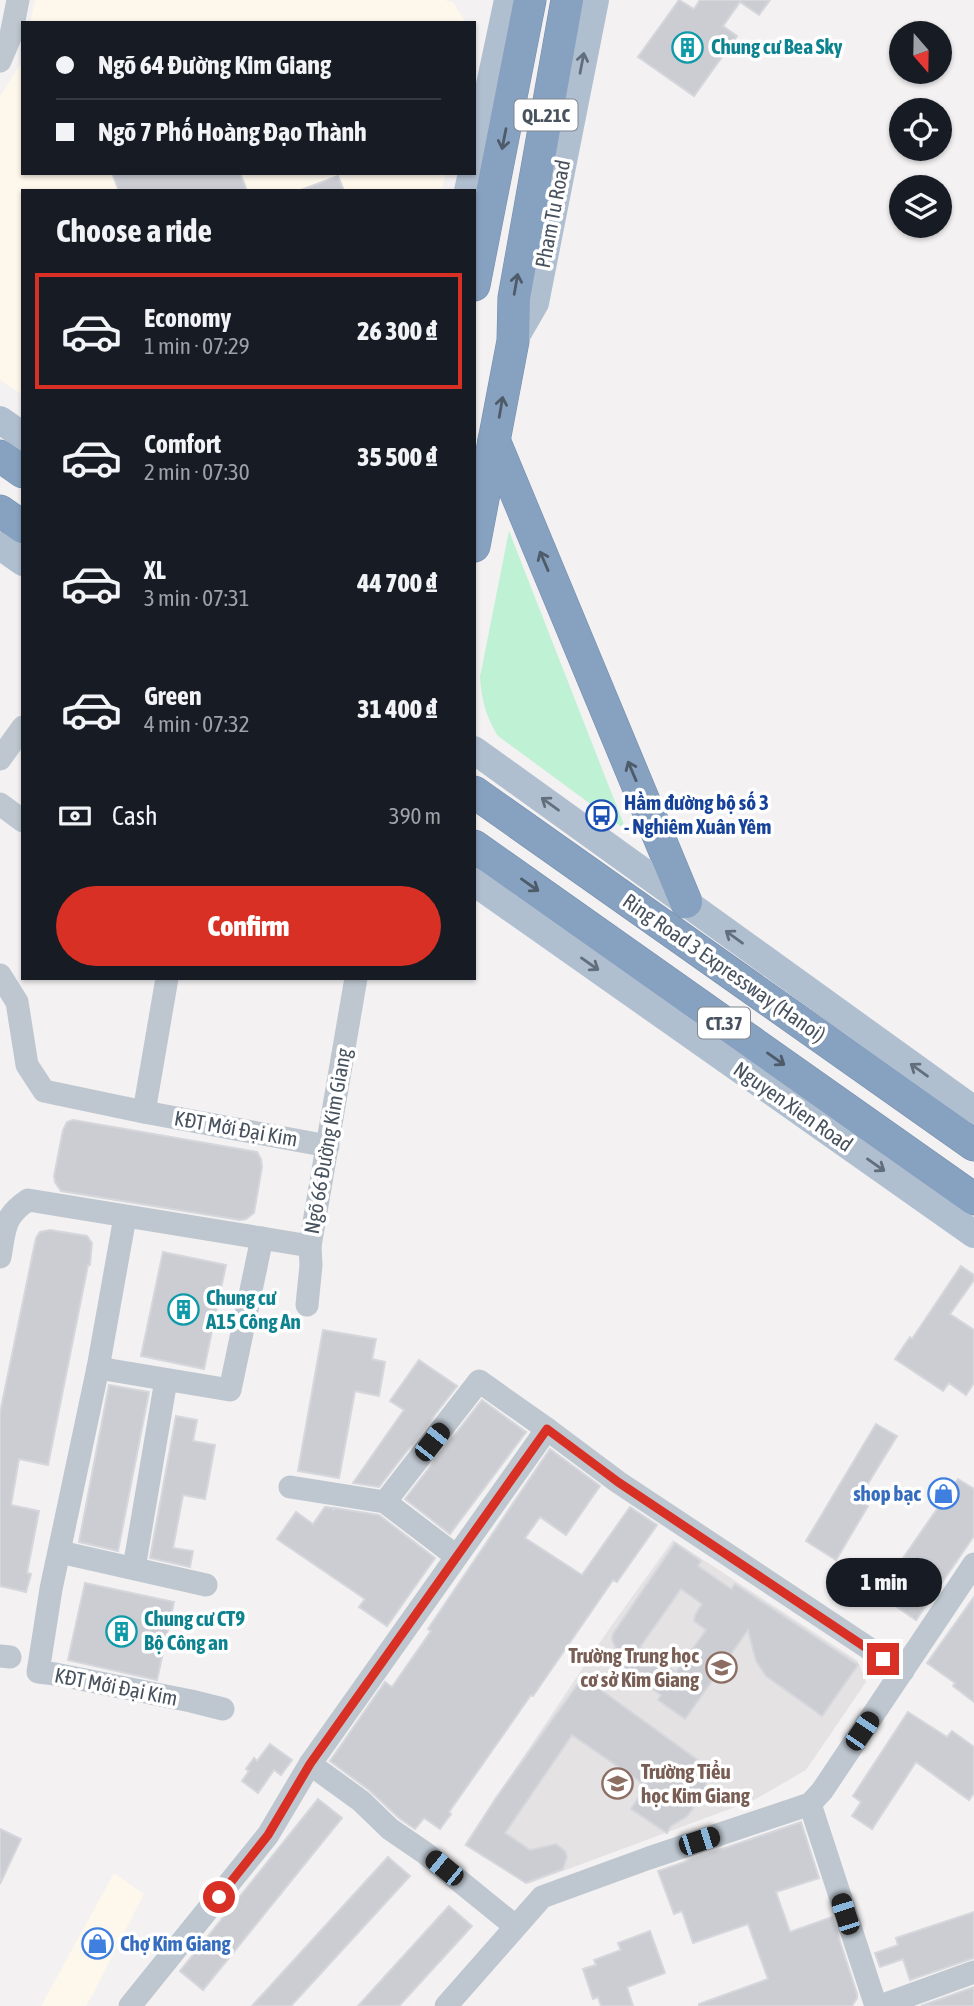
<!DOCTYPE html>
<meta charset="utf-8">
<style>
:root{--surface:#171b24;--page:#242831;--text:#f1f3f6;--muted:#9ea1a6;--line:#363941;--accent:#d93025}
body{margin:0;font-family:"Asap Condensed",sans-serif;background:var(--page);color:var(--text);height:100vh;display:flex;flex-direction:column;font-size:26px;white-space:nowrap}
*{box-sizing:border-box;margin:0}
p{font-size:23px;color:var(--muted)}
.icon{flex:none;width:38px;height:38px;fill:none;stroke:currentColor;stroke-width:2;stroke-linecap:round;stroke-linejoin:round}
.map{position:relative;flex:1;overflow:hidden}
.panel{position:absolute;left:21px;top:189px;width:455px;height:791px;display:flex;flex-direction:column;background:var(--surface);border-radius:0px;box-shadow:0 2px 5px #0004}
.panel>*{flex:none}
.guide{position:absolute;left:21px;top:21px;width:455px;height:154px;border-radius:0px;box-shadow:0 2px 5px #0004;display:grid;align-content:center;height:154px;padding:0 35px;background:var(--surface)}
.needle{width:46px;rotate:160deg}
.buttons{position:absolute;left:889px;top:21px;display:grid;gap:14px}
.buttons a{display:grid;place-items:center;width:63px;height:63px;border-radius:50%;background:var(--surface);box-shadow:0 2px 5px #0004;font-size:35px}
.end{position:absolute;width:32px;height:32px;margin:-16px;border:9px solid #d93025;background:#fff;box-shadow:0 0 0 4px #fff}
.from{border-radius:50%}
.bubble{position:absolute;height:49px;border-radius:24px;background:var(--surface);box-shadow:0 2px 5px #0004;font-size:23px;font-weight:800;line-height:49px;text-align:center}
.car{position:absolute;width:21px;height:42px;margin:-21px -10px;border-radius:9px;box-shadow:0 0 5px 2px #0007;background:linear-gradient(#222 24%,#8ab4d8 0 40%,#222 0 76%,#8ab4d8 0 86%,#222 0)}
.guide b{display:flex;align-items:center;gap:24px;height:66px;font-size:26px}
.guide b+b{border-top:2px solid var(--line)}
.guide i{width:18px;height:18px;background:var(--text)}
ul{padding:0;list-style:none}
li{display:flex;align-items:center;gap:21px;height:116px;margin:0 14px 10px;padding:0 21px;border:4px solid transparent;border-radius:0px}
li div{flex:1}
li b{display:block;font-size:26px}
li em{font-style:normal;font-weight:800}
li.current{border-color:var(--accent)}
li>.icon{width:63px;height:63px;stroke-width:1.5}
h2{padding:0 35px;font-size:32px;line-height:84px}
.pay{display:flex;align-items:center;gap:18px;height:77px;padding:0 35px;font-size:26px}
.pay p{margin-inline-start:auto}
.primary-button{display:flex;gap:14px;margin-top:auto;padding:14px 35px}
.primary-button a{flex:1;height:80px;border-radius:42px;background:var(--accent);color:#fff;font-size:28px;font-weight:800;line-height:80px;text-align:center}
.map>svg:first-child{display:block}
</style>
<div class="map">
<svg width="974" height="2006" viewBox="0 0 974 2006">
<rect width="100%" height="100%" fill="#f3f1f1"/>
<g fill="#fdf8eb">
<path d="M35,0H444L453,2L466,23H30Z"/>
<path d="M23,55V173H445L442,191H23V395L0,380V96L21,63Z"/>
<path d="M114,1873L144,1894L93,1994L86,2006H41Z"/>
</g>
<path fill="#e4e2e3" d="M673,1540L858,1661L866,1682L806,1770L754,1800L528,1884L464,1845L607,1632Z"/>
<path fill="#bff1d4" d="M509,531L626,830L498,736C485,715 482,701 480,677Z"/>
<g fill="#cbcdd3" stroke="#d5d7dc" stroke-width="2" fill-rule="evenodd">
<path d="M679,0L694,9L700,0H770L759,15L740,2L723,26L737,36L694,96L638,57Z"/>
<path d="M112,173H240L247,191H119Z"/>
<path d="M338,176L344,191H301V190Z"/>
<path d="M73,1120L257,1152L261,1159L262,1167L254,1213L246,1219L240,1220L61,1191L55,1182L54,1176L63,1130L67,1122Z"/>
<path d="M50,1230L87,1236L92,1243L90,1265H88L48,1465L19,1459L11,1505L39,1511L27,1573L31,1574L26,1592L0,1586V1413L36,1238L40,1232Z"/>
<path d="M163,1252L226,1265L204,1369L141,1356Z"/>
<path d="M961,1266L974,1275V1280L950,1314L974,1330V1383L966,1395L949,1383L943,1391L895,1359L910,1337L912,1339Z"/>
<path d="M323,1330L376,1339L372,1359L385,1362L379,1396L355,1391L339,1478L298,1471Z"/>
<path d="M419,1360L457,1386L379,1487L353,1483L404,1410L390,1401Z"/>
<path d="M109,1385L149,1392L118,1551L79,1542Z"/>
<path d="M482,1400L526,1432L450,1534L405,1499Z"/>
<path d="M176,1416L197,1420L193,1441L215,1445L205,1499L183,1495L173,1548L193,1551L190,1567L150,1558Z"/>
<path d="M876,1424L897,1436L858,1500L868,1506L836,1560L806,1541Z"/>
<path d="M550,1449L600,1486L566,1535L540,1517L525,1538L582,1575L630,1507L657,1525L617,1582L613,1580L533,1696L531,1695L449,1812L451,1814L440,1829L424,1818L415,1829L399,1818L369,1790L330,1761L385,1682L392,1687L431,1631L428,1629L436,1617Z"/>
<path d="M958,1479L974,1489V1536L916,1620L878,1594Z"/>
<path d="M325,1507L334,1508L333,1511L335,1508L379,1515L435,1558L387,1626L359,1607L365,1599L277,1539L296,1512L313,1524Z"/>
<path d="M675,1543L701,1561L698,1566L731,1589L735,1584L858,1665L822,1716L766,1676L756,1661L748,1630L685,1719L658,1700L661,1695L609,1658L616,1649L612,1639L613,1634ZM681,1589L702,1604L695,1615L694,1621L706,1630L676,1672L640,1647Z"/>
<path d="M85,1583L174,1602L157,1680L68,1660Z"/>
<path d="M974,1597V1702L953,1686L955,1683L927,1663Z"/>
<path d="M583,1677L710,1769L705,1789L693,1809L686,1817L671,1826L667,1833L631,1809L646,1786L572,1735L505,1833L530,1850L556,1844L565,1851L567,1857L563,1869L526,1883L466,1845L496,1798Z"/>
<path d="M908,1712L947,1737L952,1731L974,1747V1793L969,1800L916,1762L872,1829L852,1816L861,1802L853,1796Z"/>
<path d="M270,1744L292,1760L281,1775L274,1770L258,1793L242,1781L249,1771L246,1769L254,1758L257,1761Z"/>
<path d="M318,1799L342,1818L203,1990L180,1971Z"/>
<path d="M801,1822L819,1878L776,1892L790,1932L832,1917L857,1994V1998L852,2006H699V2004L768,1979L748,1924L693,1943L682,1911L674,1914L658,1871Z"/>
<path d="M0,1829L21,1839L0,1884Z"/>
<path d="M388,1857L410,1876L291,2006H252Z"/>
<path d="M449,1906L472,1926L399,2006H358Z"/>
<path d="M974,1912V1958L910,1980L903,1959L880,1967L875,1953L898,1945L896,1938Z"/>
<path d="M650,1931L665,1973L627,1987L633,2006H601L598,1997L593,1999L583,1969L596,1965L594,1960L621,1950L618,1943Z"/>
<path d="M974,1987V2006H921Z"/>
</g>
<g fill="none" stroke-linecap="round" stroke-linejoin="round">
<defs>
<g id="highway">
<path d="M474,285L530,0"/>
<path d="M494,440L686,902"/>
<path d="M0,456L23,472"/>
<path d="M0,511L23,527"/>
<path d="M474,546L513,341L514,298L567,0"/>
<path d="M474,792L974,1145"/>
<path d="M474,846L974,1199"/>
</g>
</defs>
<use href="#highway" stroke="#738cac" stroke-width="33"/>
<g stroke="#bec7d0" stroke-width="23">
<path d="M0,61L11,35L18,0"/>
<path d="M0,759L23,727"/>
<path d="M0,804L23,821"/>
<path d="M0,975L17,1002L27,1065L44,1091L144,1112L328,1146"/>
<path d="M144,1112L167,978"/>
<path d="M125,1217L98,1368L51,1589L38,1672L55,1674L191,1701L223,1709"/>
<path d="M0,1257C5,1229 3,1217 28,1200L310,1246"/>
<path d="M307,1305L311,1265L310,1246L356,978"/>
<path d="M98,1368L230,1390L262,1238"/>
<path d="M290,1487L385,1502L456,1556"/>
<path d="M385,1502L479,1381L547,1429L618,1482L903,1671"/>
<path d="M60,1552L206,1585"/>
<path d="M134,1568L166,1380"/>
<path d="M0,1656L10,1657"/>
<path d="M310,1764L361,1801L390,1829L425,1853L515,1926"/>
<path d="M810,1804L876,2006"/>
<path d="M130,2006L268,1835L310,1764L547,1429"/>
<path d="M446,2006L542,1897L649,1858L810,1804L822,1791L974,1564"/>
<path d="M880,2006L974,1972"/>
</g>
<g stroke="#b0bfd0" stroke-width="28">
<path d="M474,160L508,0"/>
<path d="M468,191L472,173"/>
<path d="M513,341L535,303L595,0"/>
<path d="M0,420L23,436"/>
<path d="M0,546L23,562"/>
<path d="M474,750L974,1110"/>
<path d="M474,882L974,1234"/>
</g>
<use href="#highway" stroke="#87a1c0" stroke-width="32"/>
</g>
<defs><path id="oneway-shaft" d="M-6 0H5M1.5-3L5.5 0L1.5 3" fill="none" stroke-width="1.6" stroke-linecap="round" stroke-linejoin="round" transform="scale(1.75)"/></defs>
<g stroke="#626e7b">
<use href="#oneway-shaft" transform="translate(582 63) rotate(-79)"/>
<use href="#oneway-shaft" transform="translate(550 804) rotate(-144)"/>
<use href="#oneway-shaft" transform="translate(734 937) rotate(-144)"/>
<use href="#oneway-shaft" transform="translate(590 964) rotate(35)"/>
<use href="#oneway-shaft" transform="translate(919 1070) rotate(-144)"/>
<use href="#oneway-shaft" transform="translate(876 1165) rotate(35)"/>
</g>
<g stroke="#4e5b69">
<use href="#oneway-shaft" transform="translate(504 139) rotate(101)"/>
<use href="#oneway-shaft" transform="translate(516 284) rotate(-80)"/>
<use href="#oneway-shaft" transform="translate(501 407) rotate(-80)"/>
<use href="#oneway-shaft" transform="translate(544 561) rotate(-113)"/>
<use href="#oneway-shaft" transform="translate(632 771) rotate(-113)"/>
<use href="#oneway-shaft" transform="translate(530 885) rotate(35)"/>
<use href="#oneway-shaft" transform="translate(776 1059) rotate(35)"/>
</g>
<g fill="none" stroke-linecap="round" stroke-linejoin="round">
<path stroke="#d93025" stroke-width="9" d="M219,1897L268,1835L310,1764L547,1429L618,1482L883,1659"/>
</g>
<defs>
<symbol id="building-ring" viewBox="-11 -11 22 22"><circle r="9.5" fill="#fff" stroke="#0f9aa8" stroke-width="1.5"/><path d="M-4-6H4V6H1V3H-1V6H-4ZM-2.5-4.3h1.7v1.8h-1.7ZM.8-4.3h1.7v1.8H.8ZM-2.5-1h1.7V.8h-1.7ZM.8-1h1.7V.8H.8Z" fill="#0f9aa8"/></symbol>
<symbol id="bus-ring" viewBox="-11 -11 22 22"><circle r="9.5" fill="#fff" stroke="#1a4fb4" stroke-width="1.5"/><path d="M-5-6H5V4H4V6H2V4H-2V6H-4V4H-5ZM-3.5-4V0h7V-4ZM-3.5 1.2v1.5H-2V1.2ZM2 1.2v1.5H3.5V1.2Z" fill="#1a4fb4"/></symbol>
<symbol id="shop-ring" viewBox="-11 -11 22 22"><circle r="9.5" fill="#fff" stroke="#3f7fe0" stroke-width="1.5"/><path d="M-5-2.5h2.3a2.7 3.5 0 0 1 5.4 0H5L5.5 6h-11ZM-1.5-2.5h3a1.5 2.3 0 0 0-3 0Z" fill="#3f7fe0"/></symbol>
<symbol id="school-ring" viewBox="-11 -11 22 22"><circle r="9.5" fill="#fff" stroke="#8d6e63" stroke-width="1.5"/><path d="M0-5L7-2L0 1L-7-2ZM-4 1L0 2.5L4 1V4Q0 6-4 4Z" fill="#8d6e63"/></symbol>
</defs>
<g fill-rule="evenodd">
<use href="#building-ring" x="670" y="30" width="35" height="35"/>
<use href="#bus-ring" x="584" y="798" width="35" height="35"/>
<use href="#building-ring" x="166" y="1292" width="35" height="35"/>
<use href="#shop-ring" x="926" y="1476" width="35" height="35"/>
<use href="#building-ring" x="104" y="1614" width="35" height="35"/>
<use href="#school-ring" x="704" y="1650" width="35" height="35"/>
<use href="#school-ring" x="600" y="1766" width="35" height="35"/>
<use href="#shop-ring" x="80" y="1926" width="35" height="35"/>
</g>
<g text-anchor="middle" stroke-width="7" stroke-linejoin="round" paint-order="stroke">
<g fill="#fff" stroke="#7f878f" stroke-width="2">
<rect x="514.5" y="99.5" width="63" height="31" rx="5"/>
<rect x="698" y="1007.5" width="52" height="31" rx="5"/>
</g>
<g font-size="19" font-weight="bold" fill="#48535f">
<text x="546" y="122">QL.21C</text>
<text x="724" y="1030">CT.37</text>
</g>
<g font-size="21" font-weight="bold" fill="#0d838f" stroke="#fff" text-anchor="start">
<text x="711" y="54">Chung cư Bea Sky</text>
<text x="206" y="1305">Chung cư<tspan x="206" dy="24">A15 Công An</tspan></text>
<text x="144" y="1626">Chung cư CT9<tspan x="144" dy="24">Bộ Công an</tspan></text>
</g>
<g font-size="21" fill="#48535f" stroke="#fff">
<text transform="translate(553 214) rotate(-79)" y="7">Pham Tu Road</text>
<text transform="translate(724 968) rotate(35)" y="7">Ring Road 3 Expressway (Hanoi)</text>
<text transform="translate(793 1107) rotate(35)" y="7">Nguyen Xien Road</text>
<text transform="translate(236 1129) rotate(10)" y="7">KĐT Mới Đại Kim</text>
<text transform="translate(328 1141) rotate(-80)" y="7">Ngõ 66 Đường Kim Giang</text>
<text transform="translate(116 1687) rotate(11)" y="7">KĐT Mới Đại Kim</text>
</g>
<g font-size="21" font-weight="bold" fill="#164399" stroke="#fff" text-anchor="start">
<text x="624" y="810">Hầm đường bộ số 3<tspan x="624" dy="24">- Nghiêm Xuân Yêm</tspan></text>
</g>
<g font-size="21" font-weight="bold" fill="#366cbe" stroke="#fff" text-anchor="end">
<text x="921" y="1501">shop bạc</text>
<text x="120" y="1951" text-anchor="start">Chợ Kim Giang</text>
</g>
<g font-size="21" font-weight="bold" fill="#785e54" stroke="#fff" text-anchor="end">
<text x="699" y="1663">Trường Trung học<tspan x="699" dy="24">cơ sở Kim Giang</tspan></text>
<text x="641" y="1779" text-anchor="start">Trường Tiểu<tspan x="641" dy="24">học Kim Giang</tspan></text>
</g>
</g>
</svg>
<div class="buttons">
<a><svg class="needle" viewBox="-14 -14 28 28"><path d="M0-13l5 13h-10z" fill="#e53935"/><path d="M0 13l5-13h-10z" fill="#9ea1a6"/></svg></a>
<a><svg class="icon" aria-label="locate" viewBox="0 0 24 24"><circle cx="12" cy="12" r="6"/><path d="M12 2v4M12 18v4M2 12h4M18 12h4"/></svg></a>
<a><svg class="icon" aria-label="layers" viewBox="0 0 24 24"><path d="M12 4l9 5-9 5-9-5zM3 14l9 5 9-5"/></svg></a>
</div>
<i class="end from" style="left:219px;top:1897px"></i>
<i class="end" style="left:883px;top:1659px"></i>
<div class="bubble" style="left:826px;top:1558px;width:116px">1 min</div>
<i class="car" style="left:432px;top:1442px;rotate:38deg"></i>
<i class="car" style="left:862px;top:1731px;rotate:34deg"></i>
<i class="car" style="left:699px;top:1841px;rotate:72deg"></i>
<i class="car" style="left:444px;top:1868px;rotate:309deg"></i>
<i class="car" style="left:845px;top:1914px;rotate:342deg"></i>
<div class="guide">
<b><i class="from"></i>Ngõ 64 Đường Kim Giang</b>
<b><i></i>Ngõ 7 Phố Hoàng Đạo Thành</b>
</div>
<section class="panel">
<h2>Choose a ride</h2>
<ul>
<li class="current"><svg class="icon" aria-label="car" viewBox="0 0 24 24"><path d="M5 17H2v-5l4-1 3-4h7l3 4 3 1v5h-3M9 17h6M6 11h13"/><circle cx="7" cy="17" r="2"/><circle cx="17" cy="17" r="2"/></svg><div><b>Economy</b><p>1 min · 07:29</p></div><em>26 300 ₫</em></li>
<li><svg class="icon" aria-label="car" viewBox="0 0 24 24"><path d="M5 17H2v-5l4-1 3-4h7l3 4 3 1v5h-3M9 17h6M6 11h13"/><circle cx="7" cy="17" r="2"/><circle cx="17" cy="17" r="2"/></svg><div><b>Comfort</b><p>2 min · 07:30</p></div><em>35 500 ₫</em></li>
<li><svg class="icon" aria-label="car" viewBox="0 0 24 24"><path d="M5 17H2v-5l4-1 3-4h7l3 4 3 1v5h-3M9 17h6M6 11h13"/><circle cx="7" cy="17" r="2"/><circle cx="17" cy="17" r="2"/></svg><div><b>XL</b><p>3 min · 07:31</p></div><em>44 700 ₫</em></li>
<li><svg class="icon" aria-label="car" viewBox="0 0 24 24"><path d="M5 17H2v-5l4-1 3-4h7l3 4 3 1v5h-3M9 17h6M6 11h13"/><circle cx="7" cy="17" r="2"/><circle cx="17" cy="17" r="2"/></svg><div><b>Green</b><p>4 min · 07:32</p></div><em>31 400 ₫</em></li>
</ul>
<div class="pay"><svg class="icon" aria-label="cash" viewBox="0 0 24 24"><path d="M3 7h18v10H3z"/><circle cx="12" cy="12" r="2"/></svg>Cash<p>390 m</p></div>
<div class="primary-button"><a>Confirm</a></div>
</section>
</div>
